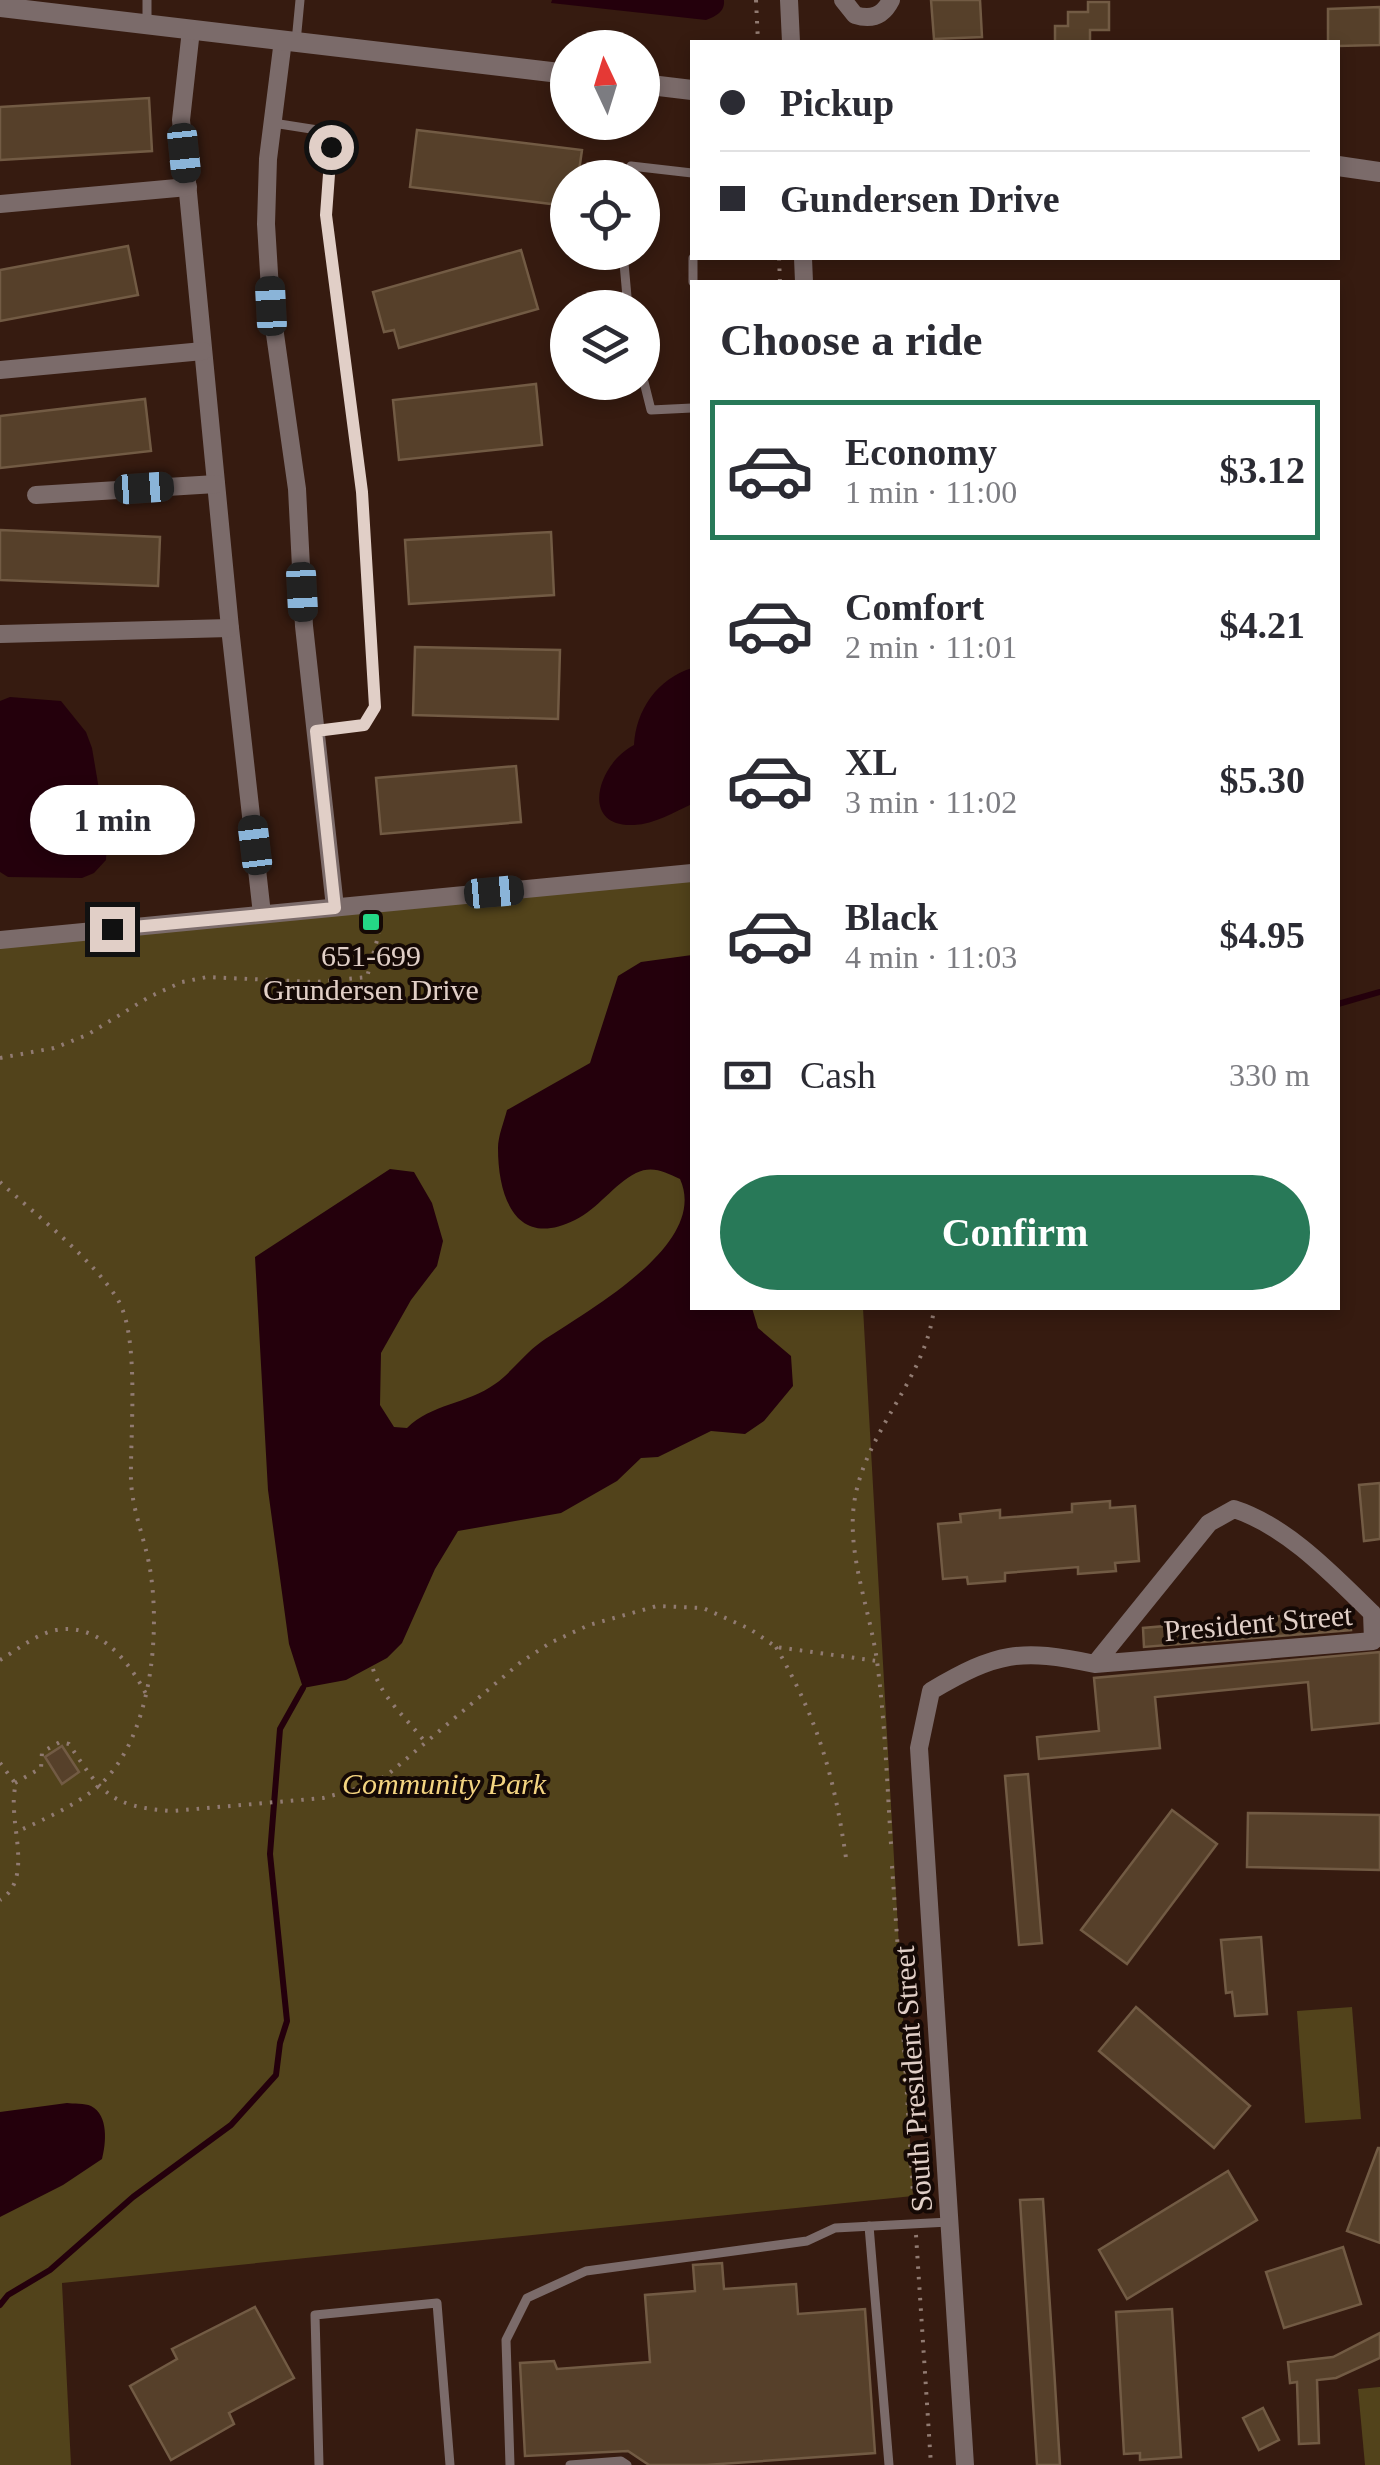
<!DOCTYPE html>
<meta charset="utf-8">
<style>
:root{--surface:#fff;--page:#f7f7f7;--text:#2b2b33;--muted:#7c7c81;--line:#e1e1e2;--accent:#287958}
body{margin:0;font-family:Georgia,serif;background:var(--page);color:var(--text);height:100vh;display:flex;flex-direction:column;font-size:38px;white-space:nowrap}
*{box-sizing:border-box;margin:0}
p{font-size:32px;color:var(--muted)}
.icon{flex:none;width:55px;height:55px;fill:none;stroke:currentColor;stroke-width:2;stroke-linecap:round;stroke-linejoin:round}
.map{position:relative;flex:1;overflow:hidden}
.side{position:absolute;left:690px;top:280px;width:650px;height:1030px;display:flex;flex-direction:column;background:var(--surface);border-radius:0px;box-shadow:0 5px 15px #0003}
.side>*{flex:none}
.top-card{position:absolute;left:690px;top:40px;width:650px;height:220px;border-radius:0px;box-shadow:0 5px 15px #0003;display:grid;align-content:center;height:220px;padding:0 30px;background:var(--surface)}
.needle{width:65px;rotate:356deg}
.tools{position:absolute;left:550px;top:30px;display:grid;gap:20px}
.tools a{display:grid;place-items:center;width:110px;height:110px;border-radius:50%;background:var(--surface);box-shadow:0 5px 15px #0003;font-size:50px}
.end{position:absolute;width:45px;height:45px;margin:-22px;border:12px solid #e1cfc7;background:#111;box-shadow:0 0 0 5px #111}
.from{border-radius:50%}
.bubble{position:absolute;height:70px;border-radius:35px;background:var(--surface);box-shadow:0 5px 15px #0003;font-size:32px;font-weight:700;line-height:70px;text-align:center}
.car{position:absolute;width:30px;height:60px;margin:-30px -15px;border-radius:12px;box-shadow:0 0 8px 2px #0007;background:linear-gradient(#222 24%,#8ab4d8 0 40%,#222 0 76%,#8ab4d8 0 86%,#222 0)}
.top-card b{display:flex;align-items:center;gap:35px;height:95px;font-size:38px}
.top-card b+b{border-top:2px solid var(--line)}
.top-card i{width:25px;height:25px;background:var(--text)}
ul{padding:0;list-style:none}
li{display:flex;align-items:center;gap:30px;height:140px;margin:0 20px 15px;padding:0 10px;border:5px solid transparent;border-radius:0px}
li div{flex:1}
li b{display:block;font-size:38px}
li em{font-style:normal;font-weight:700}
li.selected{border-color:var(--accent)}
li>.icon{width:90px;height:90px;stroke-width:1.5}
h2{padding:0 30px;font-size:45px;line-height:120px}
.pay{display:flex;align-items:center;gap:25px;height:110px;padding:0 30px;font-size:38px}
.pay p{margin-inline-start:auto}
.primary-button{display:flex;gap:20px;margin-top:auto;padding:20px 30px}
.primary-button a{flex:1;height:115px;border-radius:60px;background:var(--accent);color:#fff;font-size:40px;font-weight:700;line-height:115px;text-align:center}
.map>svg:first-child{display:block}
</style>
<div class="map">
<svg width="1380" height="2465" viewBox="0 0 1380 2465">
<rect width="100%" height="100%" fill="#361b10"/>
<g fill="#52431b">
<path d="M692,879V1308H863L913,2196L62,2283L71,2465H0V943Z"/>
<path d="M1352,2007L1361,2119L1305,2123L1297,2011Z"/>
<path d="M1380,2387V2465H1365L1358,2389Z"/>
</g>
<g fill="#24000c">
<path d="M552,0H724C725,12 716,16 706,20L551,3Z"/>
<path d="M692,668V804C674,812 655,824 634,825C579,828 597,764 634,745C636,710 657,679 692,668Z"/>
<path d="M10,697L61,701L86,732L92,748L107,837L106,860L94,873L82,878L8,877L0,872V701Z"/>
<path d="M692,955V1308H752L758,1328L791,1356L793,1386L764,1421L745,1434L711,1431L658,1457L641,1458L617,1481L561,1513L458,1531L435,1569L402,1643L387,1658L346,1680L303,1688L289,1644L268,1490L255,1257L390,1169L414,1172L432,1203L443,1241L437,1266L411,1300L381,1353L380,1405L394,1427L407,1428C431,1404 467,1404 495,1384C512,1372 524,1354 541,1342C586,1311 710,1245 680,1179C665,1172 652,1165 636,1173C614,1184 598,1209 575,1220C517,1249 498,1199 498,1148C498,1136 504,1122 507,1110L590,1063L618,976L641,962Z"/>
<path d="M67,2103C73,2104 85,2103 91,2106C109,2115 106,2144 102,2159L63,2185L0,2217V2112Z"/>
</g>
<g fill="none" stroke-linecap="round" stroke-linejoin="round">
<g stroke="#24000c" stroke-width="6">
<path d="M1338,1004L1380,992"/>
<path d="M0,2305L8,2295L50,2270L133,2197L231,2125L276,2075L280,2043L287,2021L270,1854L280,1729L303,1688"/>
</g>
</g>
<g fill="#56402a" stroke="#725b44" stroke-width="2.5">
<path d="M931,0H980L982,37L934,39Z"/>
<path d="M1088,2H1109V30H1090V42H1055V26H1068V12H1088Z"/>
<path d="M1380,7V45L1338,46V42H1328V9Z"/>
<path d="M149,98L152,151L0,160V107Z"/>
<path d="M417,130L582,150L578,178H568V206L410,187Z"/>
<path d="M128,246L138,295L0,321V270Z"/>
<path d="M521,250L538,309L399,348L394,330L384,332L373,292Z"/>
<path d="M536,384L542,445L399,460L393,400Z"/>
<path d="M145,399L151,451L0,468V416Z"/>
<path d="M0,530L160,537L158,586L0,580Z"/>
<path d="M551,532L554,595L409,604L405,540Z"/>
<path d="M415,647L560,650L558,719L413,715Z"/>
<path d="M516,766L521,822L381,834L376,778Z"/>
<path d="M1380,1483V1539L1364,1541L1359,1485Z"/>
<path d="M1110,1501V1508L1135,1506L1139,1561L1115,1563L1116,1571L1078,1574V1567L1005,1573V1581L968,1584L967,1577L943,1579L938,1524L961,1522L960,1514L1000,1510V1518L1072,1512V1504Z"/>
<path d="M1349,1610L1351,1630L1144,1647L1143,1628Z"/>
<path d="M1380,1652V1723L1312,1730L1308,1682L1155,1697L1160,1748L1039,1759L1037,1737L1099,1731L1094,1678Z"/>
<path d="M62,1746L79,1772L62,1784L45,1757Z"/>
<path d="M1028,1774L1042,1943L1019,1945L1005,1776Z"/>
<path d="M1172,1810L1217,1844L1127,1964L1081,1930Z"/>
<path d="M1248,1813L1380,1815V1870L1247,1867Z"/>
<path d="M1261,1937L1267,2014L1235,2016L1232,1992L1226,1993L1221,1940Z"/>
<path d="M1136,2007L1250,2106L1214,2148L1099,2051Z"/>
<path d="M1378,2148H1380V2243L1347,2231Z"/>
<path d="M1228,2171L1257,2220L1127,2299L1099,2250Z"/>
<path d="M1043,2199L1054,2368L1060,2465H1037L1020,2200Z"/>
<path d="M1343,2247L1361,2304L1284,2328L1266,2272Z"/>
<path d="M722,2263L724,2289L796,2284L798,2314L865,2309L875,2453L706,2465H649L628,2451L525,2456L520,2363L554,2361L557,2369L650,2362L645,2295L695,2291L693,2265Z"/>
<path d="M255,2307L294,2378L229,2413L234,2424L171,2460L130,2386L177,2359L172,2349Z"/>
<path d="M1172,2309L1181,2457L1140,2460V2453L1124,2454L1116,2312Z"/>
<path d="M1380,2333V2358L1336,2378L1317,2380L1319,2443L1299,2444L1297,2382L1290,2383L1288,2362L1333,2357Z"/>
<path d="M1263,2408L1279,2440L1259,2450L1243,2418Z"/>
</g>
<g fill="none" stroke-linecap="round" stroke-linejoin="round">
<g stroke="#917b72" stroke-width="4" stroke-dasharray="2.5 8" stroke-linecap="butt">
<path d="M756,0L758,42"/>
<path d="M779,258L780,282"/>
<path d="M0,1058L54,1048L87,1035L149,997L182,982L207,977L314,982L367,977L379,933"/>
<path d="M0,1182C36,1215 93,1259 118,1300C140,1337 130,1435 131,1480C132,1510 145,1539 150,1569C161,1635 151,1744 95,1789C72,1807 43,1820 16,1832"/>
<path d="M776,1647C818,1720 834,1775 846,1858"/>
<path d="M0,1660C17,1650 36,1634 56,1630C98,1622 129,1661 146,1694"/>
<path d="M373,1669C383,1700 406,1717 425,1742"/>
<path d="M0,1763L15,1783C15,1791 13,1799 14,1807C14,1836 30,1882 0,1900"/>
<path d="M15,1783L41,1768L42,1752L60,1742L69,1744C101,1793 111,1807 172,1811L323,1798L367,1786L386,1776L521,1662L550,1643L589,1625L657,1606L703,1608L750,1629L776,1647L877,1661"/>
<path d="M891,1844C887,1783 885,1722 877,1661C870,1610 847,1555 854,1504C864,1431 926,1380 934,1308"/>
<path d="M892,1866L902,2007"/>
<path d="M903,2029L914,2211"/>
<path d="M916,2235L931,2465"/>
</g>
<g stroke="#7b6b6a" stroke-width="9">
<path d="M147,22V0"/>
<path d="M296,42L300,0"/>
<path d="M273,123L324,131L331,147L326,215L362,492L375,707L364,725L316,731"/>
<path d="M629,178L631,166L692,173"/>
<path d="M623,252L628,308"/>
<path d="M693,258V282"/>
<path d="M642,374L651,410L692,408"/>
<path d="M869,2226L889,2465"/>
<path d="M319,2465L315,2315L437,2303L450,2465"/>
<path d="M510,2465L506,2340L527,2298L586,2271L807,2241L835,2228L949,2222"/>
<path d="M570,2465L621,2461L627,2465"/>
</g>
<g stroke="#7b6b6a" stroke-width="18">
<path d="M789,0L791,42"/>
<path d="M843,0L855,15C871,20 883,16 891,0"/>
<path d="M191,30L181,120L230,628L262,914"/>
<path d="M283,40L268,159L266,224L271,306L297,489L304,626L335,907"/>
<path d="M0,204L188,187"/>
<path d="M803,258L804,282"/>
<path d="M0,370L203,351"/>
<path d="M36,495L216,484"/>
<path d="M0,634L230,628"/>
<path d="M0,940L692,873"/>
<path d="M965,2465L919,1748L931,1691C997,1652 1020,1648 1095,1664L1209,1523L1234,1509C1287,1526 1333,1575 1372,1613L1373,1641L1095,1664"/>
</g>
<g stroke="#7b6b6a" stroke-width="20">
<path d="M0,7L568,74"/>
<path d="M642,84L692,90"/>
<path d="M1338,166L1380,172"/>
</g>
</g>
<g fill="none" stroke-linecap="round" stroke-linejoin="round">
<path stroke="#e1cfc7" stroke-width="12" d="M112,929L335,908L316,731L364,725L375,707L362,492L326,215L331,147"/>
</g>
<rect fill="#24d886" stroke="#150905" stroke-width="4" x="361" y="912" width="20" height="20" rx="5"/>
<g text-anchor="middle" stroke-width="8" stroke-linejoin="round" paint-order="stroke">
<g font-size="30" fill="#e1cfc7" stroke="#150905">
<text x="371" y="966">651-699<tspan x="371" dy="34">Grundersen Drive</tspan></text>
</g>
<g font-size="30" fill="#e1cfc7" stroke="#150905">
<text transform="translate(1258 1623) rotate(-5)" y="10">President Street</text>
<text transform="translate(913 2079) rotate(-94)" y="10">South President Street</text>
</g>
<g font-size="30" font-style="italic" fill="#f4d481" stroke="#150905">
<text x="444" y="1794">Community Park</text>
</g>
</g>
</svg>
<div class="tools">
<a><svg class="needle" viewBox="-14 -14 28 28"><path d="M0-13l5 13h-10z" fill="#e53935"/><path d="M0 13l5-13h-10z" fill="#7c7c81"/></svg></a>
<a><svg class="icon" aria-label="locate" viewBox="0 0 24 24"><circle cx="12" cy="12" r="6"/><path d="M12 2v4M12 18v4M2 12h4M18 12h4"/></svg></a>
<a><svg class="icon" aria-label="layers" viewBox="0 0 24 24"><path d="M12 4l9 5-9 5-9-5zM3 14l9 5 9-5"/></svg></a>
</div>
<i class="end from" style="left:331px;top:147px"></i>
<i class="end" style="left:112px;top:929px"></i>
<div class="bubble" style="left:30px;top:785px;width:165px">1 min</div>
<i class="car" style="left:184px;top:153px;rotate:174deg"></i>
<i class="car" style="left:271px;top:306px;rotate:357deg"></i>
<i class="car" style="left:144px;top:488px;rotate:86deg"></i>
<i class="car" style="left:302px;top:592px;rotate:177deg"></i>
<i class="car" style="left:255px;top:845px;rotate:353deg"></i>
<i class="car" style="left:494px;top:892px;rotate:85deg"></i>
<div class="top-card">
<b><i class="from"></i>Pickup</b>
<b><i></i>Gundersen Drive</b>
</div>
<section class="side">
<h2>Choose a ride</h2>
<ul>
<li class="selected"><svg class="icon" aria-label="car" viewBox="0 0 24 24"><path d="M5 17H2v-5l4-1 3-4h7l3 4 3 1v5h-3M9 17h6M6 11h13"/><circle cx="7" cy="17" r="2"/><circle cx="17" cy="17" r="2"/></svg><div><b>Economy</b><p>1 min · 11:00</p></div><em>$3.12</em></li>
<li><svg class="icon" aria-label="car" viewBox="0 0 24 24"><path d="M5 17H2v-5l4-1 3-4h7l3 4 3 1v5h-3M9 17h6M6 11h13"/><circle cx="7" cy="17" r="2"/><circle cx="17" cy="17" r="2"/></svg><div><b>Comfort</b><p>2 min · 11:01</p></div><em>$4.21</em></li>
<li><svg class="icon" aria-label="car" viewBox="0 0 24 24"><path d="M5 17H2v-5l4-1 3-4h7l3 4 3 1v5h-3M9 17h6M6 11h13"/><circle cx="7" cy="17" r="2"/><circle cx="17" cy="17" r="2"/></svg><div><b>XL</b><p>3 min · 11:02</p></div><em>$5.30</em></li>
<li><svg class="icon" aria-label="car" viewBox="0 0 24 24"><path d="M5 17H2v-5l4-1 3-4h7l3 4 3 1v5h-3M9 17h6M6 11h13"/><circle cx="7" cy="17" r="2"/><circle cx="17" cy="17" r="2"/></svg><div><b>Black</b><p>4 min · 11:03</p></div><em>$4.95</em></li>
</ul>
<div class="pay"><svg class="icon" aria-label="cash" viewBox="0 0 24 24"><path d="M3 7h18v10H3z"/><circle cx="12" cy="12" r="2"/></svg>Cash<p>330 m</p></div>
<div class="primary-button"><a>Confirm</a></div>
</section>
</div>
